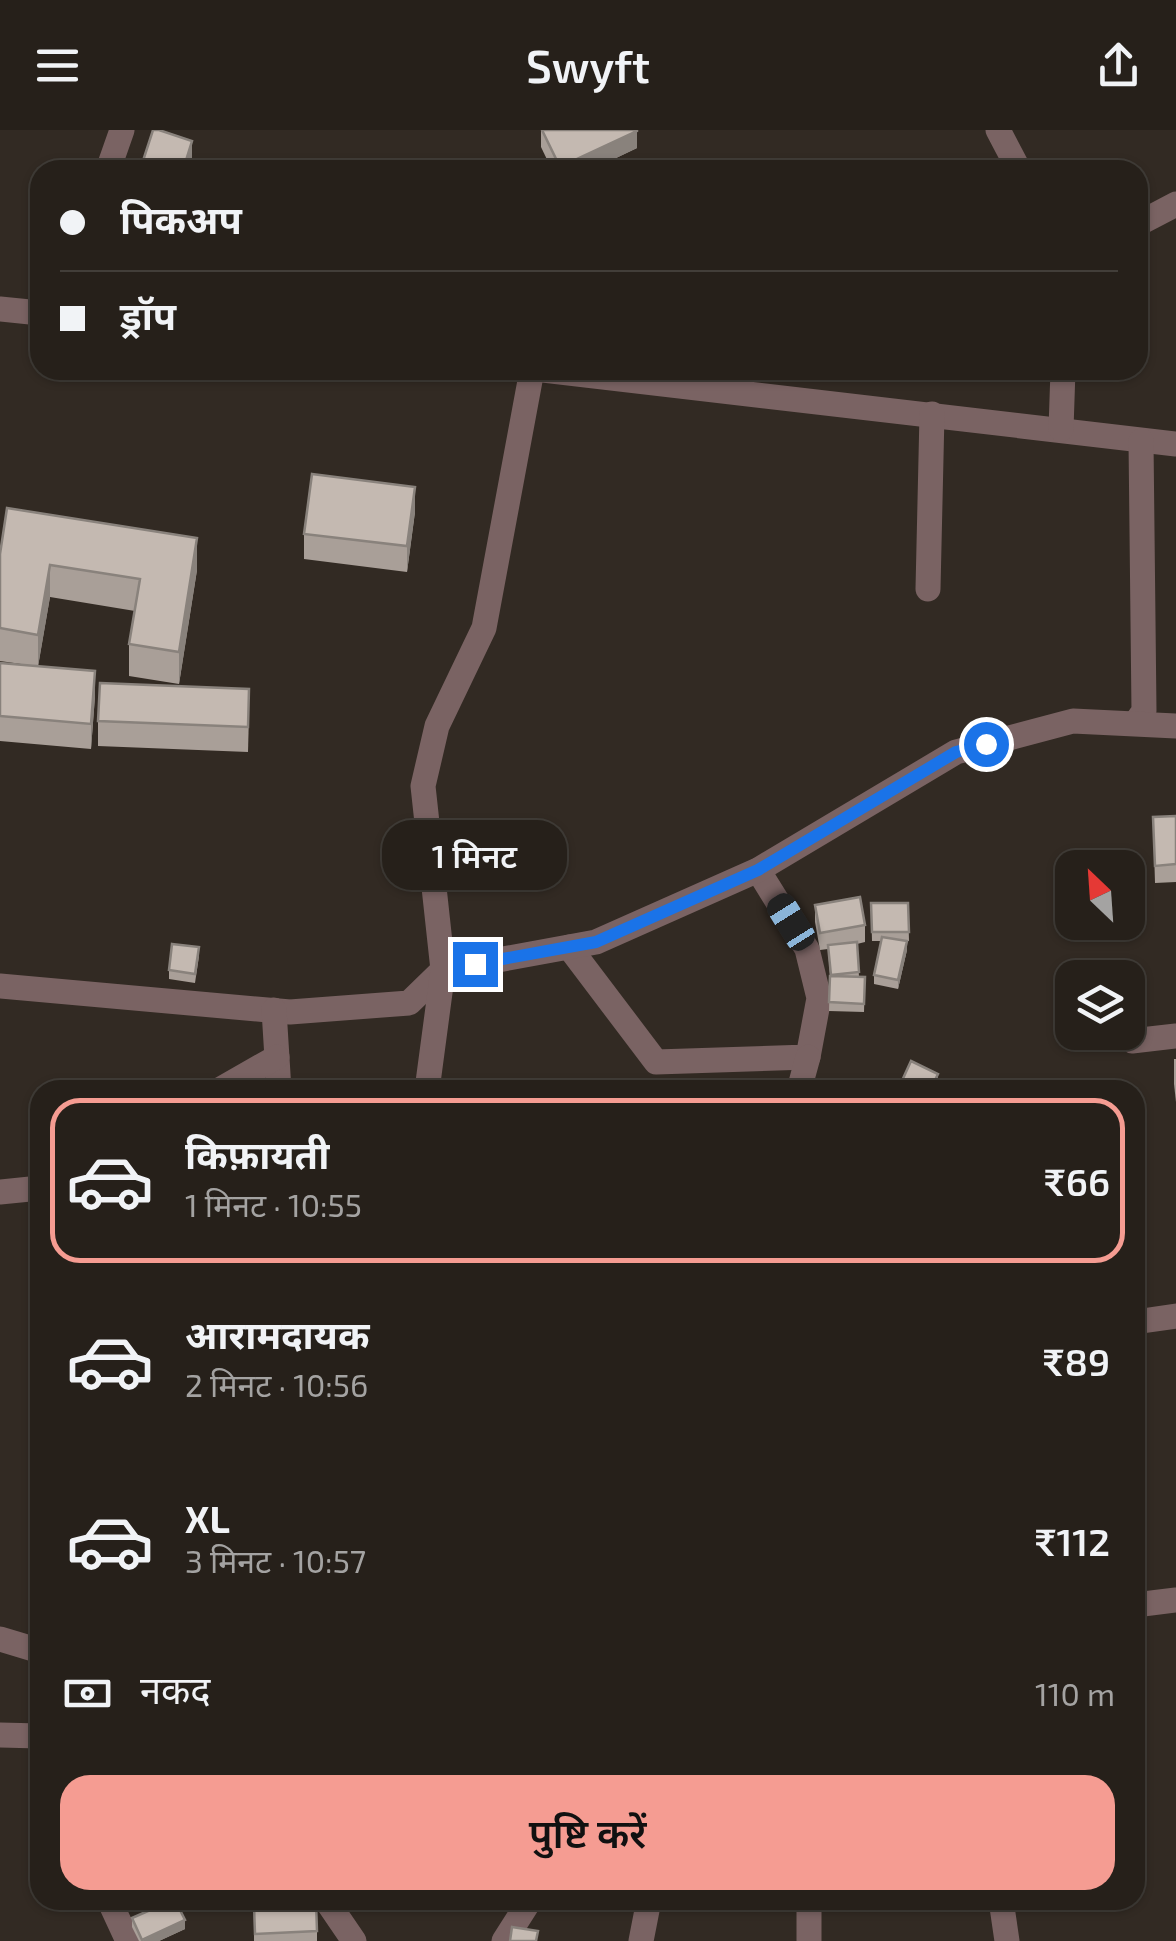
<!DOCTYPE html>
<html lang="hi">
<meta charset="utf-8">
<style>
:root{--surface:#26201a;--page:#322d27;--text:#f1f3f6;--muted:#a4a3a2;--line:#423e39;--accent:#f59c92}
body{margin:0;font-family:"Exo 2","Noto Sans Devanagari",sans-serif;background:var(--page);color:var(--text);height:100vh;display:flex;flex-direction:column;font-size:38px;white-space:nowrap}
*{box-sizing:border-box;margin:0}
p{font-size:32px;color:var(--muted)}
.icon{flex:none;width:55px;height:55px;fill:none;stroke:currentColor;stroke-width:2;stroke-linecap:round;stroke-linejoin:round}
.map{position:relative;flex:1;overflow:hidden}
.panel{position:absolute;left:30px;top:950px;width:1115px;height:830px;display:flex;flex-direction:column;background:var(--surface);border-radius:30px;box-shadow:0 2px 8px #0004,0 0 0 2px var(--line)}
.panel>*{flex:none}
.top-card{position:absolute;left:30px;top:30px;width:1118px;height:220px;border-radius:30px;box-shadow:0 2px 8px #0004,0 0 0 2px var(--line);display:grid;align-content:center;height:220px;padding:0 30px;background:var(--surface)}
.needle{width:65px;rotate:335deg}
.controls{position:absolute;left:1055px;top:720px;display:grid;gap:20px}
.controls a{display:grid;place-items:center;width:90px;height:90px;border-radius:20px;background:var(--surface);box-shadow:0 2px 8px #0004,0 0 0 2px var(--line);font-size:50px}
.end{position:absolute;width:45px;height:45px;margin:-22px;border:12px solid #1a73e8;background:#fff;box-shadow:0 0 0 5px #fff}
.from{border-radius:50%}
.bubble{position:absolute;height:70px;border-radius:30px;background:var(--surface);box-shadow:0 2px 8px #0004,0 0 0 2px var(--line);font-size:32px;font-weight:600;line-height:70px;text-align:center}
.car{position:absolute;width:30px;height:60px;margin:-30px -15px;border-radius:12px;box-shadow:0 0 8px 2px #0007;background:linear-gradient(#222 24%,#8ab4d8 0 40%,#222 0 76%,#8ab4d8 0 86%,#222 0)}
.top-card b{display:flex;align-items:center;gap:35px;height:95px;font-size:38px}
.top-card b+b{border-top:2px solid var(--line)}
.top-card i{width:25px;height:25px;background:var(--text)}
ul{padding:18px 0 0;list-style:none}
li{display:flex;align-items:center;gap:30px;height:165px;margin:0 20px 15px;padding:0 10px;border:5px solid transparent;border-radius:30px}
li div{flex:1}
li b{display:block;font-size:38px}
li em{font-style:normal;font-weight:600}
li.active{border-color:var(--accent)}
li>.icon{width:90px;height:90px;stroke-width:1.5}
.pay{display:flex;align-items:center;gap:25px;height:110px;padding:0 30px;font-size:38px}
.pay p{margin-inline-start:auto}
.primary-button{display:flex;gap:20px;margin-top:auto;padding:20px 30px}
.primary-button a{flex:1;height:115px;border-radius:30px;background:var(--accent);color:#111;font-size:40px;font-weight:600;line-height:115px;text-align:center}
header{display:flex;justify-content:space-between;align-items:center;height:130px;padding:0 30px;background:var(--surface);font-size:45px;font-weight:600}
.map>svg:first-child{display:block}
</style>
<header><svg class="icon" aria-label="menu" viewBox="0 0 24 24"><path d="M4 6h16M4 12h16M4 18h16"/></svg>Swyft<svg class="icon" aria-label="share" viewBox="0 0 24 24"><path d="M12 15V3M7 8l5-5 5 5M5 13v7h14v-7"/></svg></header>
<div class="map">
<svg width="1176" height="1811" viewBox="0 0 1176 1811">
<rect width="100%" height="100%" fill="#322a23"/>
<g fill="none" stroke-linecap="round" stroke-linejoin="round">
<g stroke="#7a6363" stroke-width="25">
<path d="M998,0L1019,40"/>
<path d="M108,40L122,0"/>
<path d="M1138,94L1176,74"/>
<path d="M0,179L40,183"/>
<path d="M543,240L1176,314"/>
<path d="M1061,299L1063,240"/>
<path d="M928,459L932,284"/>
<path d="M1137,591L1144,581L1141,311"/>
<path d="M569,817L656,932L808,927L819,868L807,819L758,740"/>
<path d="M0,856L290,882L409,873L443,840L596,812L758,740L956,622L1073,591L1176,596"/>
<path d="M274,880L279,960"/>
<path d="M1132,911L1176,906"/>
<path d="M219,960L277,927"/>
<path d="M427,960L443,840L423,656L437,596L484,498L532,240"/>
<path d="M799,960L808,927"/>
<path d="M0,1062L40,1058"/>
<path d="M1135,1192L1176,1186"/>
<path d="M1135,1475L1176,1470"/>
<path d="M0,1509L40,1521"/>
<path d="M0,1605L40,1606"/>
<path d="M109,1770L128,1811"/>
<path d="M326,1770L354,1811"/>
<path d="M809,1770V1811"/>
<path d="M1001,1770L1007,1811"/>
<path d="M504,1811L530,1770"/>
<path d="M641,1811L649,1770"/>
</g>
</g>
<g fill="#a99f98">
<path d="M541,0L637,18L591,40H552L541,17Z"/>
<path d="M415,382L407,442L304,429V404Z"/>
<path d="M0,424L197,440L179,554L129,546V514L135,481L50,467L38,536L95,566L91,619L0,611V533L28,535L0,531Z"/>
<path d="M249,584L248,622L98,616V591Z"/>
<path d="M1176,686V752L1155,753L1153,687Z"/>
<path d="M871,773H908L909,811H906L907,820L898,859L874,854V845L881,811H872Z"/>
<path d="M815,775L865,795V812L857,814L859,847H865L864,882L829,881L830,846L828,819L820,820L815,792Z"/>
<path d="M199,826L195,853L169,849V840Z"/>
<path d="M1174,929H1176V972L1174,954Z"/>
<path d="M901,953H938L934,960H901Z"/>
<path d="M317,1770V1811H254V1775Z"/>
<path d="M132,1788L185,1799L159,1811H139L132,1797Z"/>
</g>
<g fill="#89827c">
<path d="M637,1V18L591,40H560V37Z"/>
<path d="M192,11V28L188,40H183Z"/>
<path d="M415,357V382L407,442V416Z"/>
<path d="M197,408V440L179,554V522Z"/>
<path d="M50,435V467L38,537V505Z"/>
<path d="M95,541V566L91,619V594Z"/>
<path d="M907,811V820L898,859V850Z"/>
<path d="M938,944V953L934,960H930Z"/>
<path d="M185,1790V1799L159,1811H142Z"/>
</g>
<g fill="#c4b9b1" stroke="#89827c" stroke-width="2.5">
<path d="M153,0H159L192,11L183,40H140Z"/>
<path d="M542,0H637V1L560,37Z"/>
<path d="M312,344L415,357L407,416L304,404Z"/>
<path d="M7,378L197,408L179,522L129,514L140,449L50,435L38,505L0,498V424Z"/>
<path d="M0,533L95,541L91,594L0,586Z"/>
<path d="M100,553L249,559L248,597L98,591Z"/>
<path d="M1176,686V734L1155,736L1153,687Z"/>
<path d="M860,767L865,795L820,803L815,775Z"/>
<path d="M871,773H908L909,802H872Z"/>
<path d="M882,807L907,811L898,850L874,845Z"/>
<path d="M857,812L859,842L831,845L828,815Z"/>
<path d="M172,814L199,817L195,844L169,840Z"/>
<path d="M830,846L865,847L864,874L829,872Z"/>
<path d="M911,931L938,944L930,960H915L901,953Z"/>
<path d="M173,1770H175L185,1790L142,1810L132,1788Z"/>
<path d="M282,1770H317L318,1775H316V1772L283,1774Z"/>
<path d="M316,1772L317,1801L255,1804L254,1775Z"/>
<path d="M512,1797L538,1801L536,1811H510Z"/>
</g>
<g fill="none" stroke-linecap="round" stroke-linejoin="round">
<path stroke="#1a73e8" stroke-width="12" d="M475,834L596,812L758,740L956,622L986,614"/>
</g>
</svg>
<div class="controls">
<a><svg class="needle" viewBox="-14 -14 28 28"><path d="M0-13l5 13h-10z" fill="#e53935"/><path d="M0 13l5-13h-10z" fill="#a4a3a2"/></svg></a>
<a><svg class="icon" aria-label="layers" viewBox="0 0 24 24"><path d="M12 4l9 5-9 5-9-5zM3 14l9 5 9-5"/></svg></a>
</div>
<i class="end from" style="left:986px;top:614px"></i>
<i class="end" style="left:475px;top:834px"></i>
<div class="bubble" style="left:382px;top:690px;width:185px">1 मिनट</div>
<i class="car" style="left:791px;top:792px;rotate:328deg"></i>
<div class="top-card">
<b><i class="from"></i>पिकअप</b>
<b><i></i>ड्रॉप</b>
</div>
<section class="panel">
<ul>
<li class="active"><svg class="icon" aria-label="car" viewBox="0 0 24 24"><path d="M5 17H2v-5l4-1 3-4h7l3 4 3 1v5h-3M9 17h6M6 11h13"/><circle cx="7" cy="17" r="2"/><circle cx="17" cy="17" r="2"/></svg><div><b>किफ़ायती</b><p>1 मिनट · 10:55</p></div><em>₹66</em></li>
<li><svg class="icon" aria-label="car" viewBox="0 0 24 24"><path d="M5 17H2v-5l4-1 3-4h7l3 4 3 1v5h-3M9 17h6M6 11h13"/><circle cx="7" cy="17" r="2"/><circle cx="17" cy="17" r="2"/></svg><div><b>आरामदायक</b><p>2 मिनट · 10:56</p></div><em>₹89</em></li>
<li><svg class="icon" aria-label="car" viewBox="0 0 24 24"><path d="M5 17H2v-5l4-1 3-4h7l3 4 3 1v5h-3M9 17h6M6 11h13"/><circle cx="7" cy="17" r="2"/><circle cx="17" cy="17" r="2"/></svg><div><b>XL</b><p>3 मिनट · 10:57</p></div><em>₹112</em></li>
</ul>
<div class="pay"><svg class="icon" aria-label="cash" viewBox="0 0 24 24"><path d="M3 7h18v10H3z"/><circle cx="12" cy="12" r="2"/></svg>नकद<p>110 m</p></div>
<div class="primary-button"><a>पुष्टि करें</a></div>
</section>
</div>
